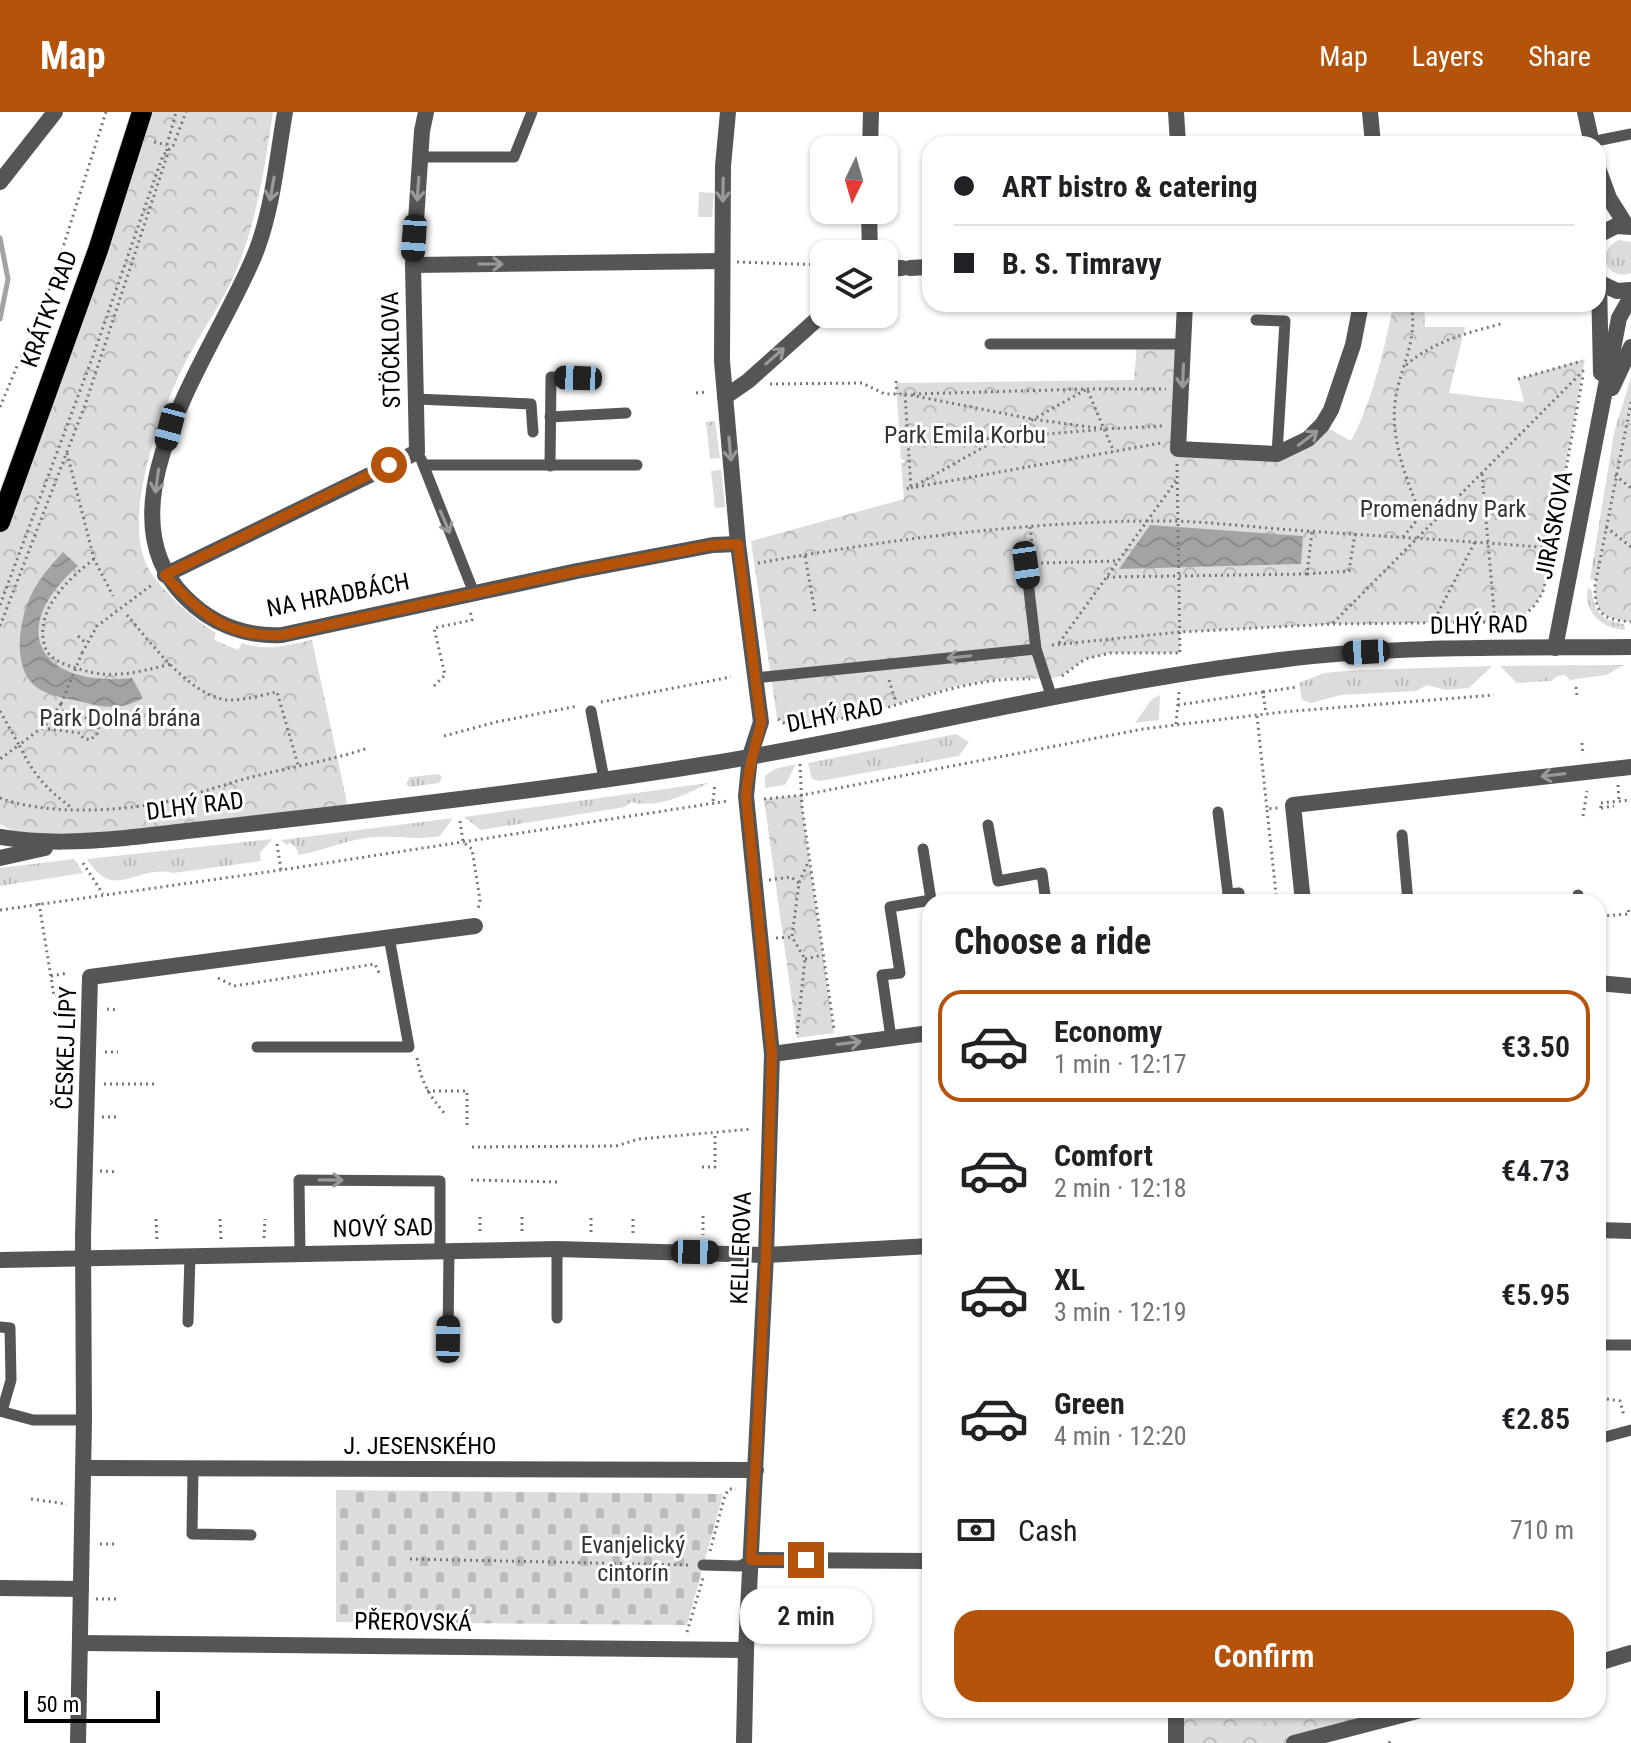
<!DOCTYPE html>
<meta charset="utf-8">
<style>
:root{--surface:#fff;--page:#f2f2f2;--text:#202124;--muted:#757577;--line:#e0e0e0;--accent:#b45309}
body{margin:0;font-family:"Roboto Condensed",sans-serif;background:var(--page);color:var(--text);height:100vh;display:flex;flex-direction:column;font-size:30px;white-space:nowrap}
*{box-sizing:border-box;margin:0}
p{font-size:26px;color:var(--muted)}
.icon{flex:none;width:44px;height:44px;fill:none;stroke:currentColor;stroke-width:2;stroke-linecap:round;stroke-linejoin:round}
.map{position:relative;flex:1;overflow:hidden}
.drawer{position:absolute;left:922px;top:782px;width:684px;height:824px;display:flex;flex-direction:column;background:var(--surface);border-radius:24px;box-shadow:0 2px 6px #0004}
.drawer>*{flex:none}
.hud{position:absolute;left:922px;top:24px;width:684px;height:176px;border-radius:24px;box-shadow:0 2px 6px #0004;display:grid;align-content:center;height:176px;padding:0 32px;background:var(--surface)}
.needle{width:52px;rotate:185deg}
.fabs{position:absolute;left:810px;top:24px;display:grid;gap:16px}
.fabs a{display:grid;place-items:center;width:88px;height:88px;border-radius:16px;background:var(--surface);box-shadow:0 2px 6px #0004;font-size:40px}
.scale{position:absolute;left:24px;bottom:20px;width:136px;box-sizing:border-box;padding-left:8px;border:4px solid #000;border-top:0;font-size:22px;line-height:28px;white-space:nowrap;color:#000;-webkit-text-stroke:6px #fff;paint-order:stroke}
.end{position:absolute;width:36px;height:36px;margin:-18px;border:10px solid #b45309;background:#fff;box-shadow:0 0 0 4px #fff}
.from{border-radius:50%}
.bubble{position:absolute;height:56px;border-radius:24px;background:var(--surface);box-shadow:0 2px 6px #0004;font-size:26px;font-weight:600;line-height:56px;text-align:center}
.car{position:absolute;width:24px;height:48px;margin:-24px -12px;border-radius:10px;box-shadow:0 0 6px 2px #0007;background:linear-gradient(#222 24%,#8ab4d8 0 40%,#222 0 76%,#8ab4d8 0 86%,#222 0)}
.hud b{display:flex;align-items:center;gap:28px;height:76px;font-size:30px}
.hud b+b{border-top:2px solid var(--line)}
.hud i{width:20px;height:20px;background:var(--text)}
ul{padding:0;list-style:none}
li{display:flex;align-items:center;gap:24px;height:112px;margin:0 16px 12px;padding:0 16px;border:4px solid transparent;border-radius:24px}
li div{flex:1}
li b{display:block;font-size:30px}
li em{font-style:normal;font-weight:600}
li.selected{border-color:var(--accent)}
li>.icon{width:72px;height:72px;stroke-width:1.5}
h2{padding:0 32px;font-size:36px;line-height:96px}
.pay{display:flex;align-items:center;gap:20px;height:88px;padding:0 32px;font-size:30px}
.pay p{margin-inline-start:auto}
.button{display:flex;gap:16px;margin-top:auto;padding:16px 32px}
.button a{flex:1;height:92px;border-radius:24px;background:var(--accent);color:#fff;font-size:32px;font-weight:600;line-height:92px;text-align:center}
header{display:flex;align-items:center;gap:48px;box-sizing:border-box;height:112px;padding:0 40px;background:var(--accent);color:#fff}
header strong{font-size:38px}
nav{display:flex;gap:44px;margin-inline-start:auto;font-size:28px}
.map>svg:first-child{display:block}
</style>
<header>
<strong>Map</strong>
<nav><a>Map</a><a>Layers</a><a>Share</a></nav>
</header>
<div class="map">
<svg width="1631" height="1631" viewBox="0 0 1631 1631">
<defs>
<pattern id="grass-tufts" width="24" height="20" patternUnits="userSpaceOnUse" patternTransform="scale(2)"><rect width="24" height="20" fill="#dcdcdc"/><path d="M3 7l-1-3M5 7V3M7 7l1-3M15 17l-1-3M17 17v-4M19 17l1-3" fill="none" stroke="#bbb"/></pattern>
<pattern id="forest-crowns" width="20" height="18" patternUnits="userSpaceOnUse" patternTransform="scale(2)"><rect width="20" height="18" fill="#dcdcdc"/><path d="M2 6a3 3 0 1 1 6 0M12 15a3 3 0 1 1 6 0" fill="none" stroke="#bbb"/></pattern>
<pattern id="cemetery-stones" width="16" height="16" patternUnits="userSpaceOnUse" patternTransform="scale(2)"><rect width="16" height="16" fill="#dcdcdc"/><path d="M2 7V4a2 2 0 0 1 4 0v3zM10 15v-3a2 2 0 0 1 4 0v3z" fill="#bbb"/></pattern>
<pattern id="water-waves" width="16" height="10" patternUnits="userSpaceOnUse" patternTransform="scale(2)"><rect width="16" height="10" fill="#a3a3a3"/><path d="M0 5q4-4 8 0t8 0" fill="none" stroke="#8b8b8b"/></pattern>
</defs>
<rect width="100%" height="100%" fill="#fff"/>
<g fill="url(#grass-tufts)">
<path d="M699,80L714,81L712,105H698Z"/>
<path d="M1619,128L1631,130V161C1606,170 1595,138 1619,128Z"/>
<path d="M1631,265V290L1596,469L1590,467L1614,321Z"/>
<path d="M715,309L720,346L710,347L706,310Z"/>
<path d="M721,358L725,395L715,396L711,359Z"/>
<path d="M1588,475L1592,479C1593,499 1603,510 1624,512L1625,518C1601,516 1583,500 1588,475Z"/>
<path d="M1624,553L1606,563L1570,568L1565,563L1557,564L1551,569L1517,571L1500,554Z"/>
<path d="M1492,554L1469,576L1446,578L1427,573L1416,579L1341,583L1311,591L1302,588L1299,571L1324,561L1358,558Z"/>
<path d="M1160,583L1159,608L1135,611L1152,587Z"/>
<path d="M956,622L969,630L959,644L820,669L812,667L808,651Z"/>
<path d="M796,652L785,673L765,676V664L775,657Z"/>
<path d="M439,662L442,665L439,671L410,675L406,672L410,665Z"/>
<path d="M708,671C686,683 657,697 631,690L625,695L481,718L464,705Z"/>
<path d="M453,706L440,724C415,729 391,722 366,726C343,729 322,739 299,743L295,734L290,731L287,733L281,728Z"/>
<path d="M272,727L260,741L261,749L173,761C137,752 114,791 87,747Z"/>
<path d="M74,747L83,761L0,774V756Z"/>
</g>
<g fill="url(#forest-crowns)">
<path d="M141,0H273C265,53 258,104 238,154C224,189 200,221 183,255C160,301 119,411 150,459C164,481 194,508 216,521L214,528L238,538L242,531C265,540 288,533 312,528L349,700L34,731L0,712V410Z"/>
<path d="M1394,192H1424L1425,215H1465L1449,281L1524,290L1518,267L1585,247L1544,477C1533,501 1520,506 1495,510L1333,512L1180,520V541H1110L1085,547L1061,564L1048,567L1003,566L952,575L864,602L795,614L787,613L777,606L751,429L904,387L901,351H905V348L901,347L899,321L903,320L899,317L896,271L1134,268L1137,232H1184L1179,336L1277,342L1322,313L1351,329C1374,286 1383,239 1394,192Z"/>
<path d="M1631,290V510H1629C1602,505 1595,503 1595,474Z"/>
<path d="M803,683L802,695L834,921L797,926L764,687Z"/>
<path d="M1176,1598H1421L1294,1631H1176Z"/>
</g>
<path fill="url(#cemetery-stones)" d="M336,1378L723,1382L687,1513L336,1510Z"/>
<path fill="#dcdcdc" d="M1259,1598H1320L1262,1612Z"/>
<g fill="url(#water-waves)">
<path d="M1150,413L1303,424L1301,452L1119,457Z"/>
<path d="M63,440L78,454C4,518 41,576 132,566L143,586C123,598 104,596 83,590C66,586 43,584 31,570C11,547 21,497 36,474C43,462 53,451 63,440Z"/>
</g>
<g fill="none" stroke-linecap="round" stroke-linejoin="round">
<path stroke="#a3a3a3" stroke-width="5" d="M0,126L8,167L0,207"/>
<defs>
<path id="primary" d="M0,410L98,138L142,0"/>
</defs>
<use href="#primary" stroke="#dbdbdb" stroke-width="22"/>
<g stroke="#777" stroke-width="3" stroke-dasharray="2 4" stroke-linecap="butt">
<path d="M154,30L167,33"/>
<path d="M737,150L824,153"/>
<path d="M1406,253C1435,228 1468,221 1504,211"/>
<path d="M1518,267L1582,249"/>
<path d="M896,269L897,282"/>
<path d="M770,272L862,271L885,282H905L911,376L903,377"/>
<path d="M696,281L706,280"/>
<path d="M905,282L1032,307L1104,317L1162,314"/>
<path d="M913,282L1087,277H1166"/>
<path d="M1631,290L1595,474C1595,503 1603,507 1631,510"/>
<path d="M0,295L51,173L106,0"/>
<path d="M909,333L1096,318"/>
<path d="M67,341L94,447L113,484"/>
<path d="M1177,352L1180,541"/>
<path d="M1482,362L1495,510"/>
<path d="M1615,363L1631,376"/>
<path d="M916,375L1161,331"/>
<path d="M911,376L1087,277L1114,340"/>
<path d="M1030,415L1033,439"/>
<path d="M1606,415L1631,435"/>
<path d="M1403,425L1418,407L1419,399C1405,363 1389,324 1396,284C1402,251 1418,228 1411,192"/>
<path d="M805,444L815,500"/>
<path d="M94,447C67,468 30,502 47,540C56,550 66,553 79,557C112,568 138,560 171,552"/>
<path d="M758,451C887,428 1020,410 1151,409C1203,408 1256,416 1308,419C1389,425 1470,429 1551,436"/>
<path d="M1041,451L1117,449"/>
<path d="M1307,462L1349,459L1355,422"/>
<path d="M1107,465L1307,462L1312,420"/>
<path d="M0,493L93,244L163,43L173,34L186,0"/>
<path d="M127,503C151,531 189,583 227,588C243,589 261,583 277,580L298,653"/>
<path d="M1333,511L1584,258"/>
<path d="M1432,512L1475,430"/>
<path d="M0,514L85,293L167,44V33L176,0"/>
<path d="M78,524L86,531"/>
<path d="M1059,531L1176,369"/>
<path d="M1052,533L1180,520L1333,512L1495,510C1520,509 1534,500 1544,477L1583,264"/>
<path d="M82,541L97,514L153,472"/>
<path d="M1062,564L1085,547L1110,541H1180"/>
<path d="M889,568L896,591"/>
<path d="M434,574L445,563L434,516L472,508L470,498"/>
<path d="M1576,575L1577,584"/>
<path d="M1263,580L1297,575"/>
<path d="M601,590L731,565"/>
<path d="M61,592L48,611L19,633C34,663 45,676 72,696"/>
<path d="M1178,593L1263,580L1266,602"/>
<path d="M0,599L19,633L0,647"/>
<path d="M1257,604L1267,697L1278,696"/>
<path d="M778,607L787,613L795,614C819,609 845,607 868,601C923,586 973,565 1030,567"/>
<path d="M1176,612L1179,580"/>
<path d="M42,616L80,621L83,626L90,628L97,622L99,613L90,607L59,598"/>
<path d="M444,624L496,610L578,594"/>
<path d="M1582,631L1583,643"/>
<path d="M800,652L802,695L834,917"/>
<path d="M1618,673L1619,689"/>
<path d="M0,686C42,702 109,700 153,692C189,686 225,671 260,663C296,654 333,648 368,636"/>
<path d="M764,687L803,683L1143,617L1282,600L1494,583"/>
<path d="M713,689L715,671"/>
<path d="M1601,696L1600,691L1631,688"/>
<path d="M1601,696L1614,694"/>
<path d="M1267,698L1277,790"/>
<path d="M1583,704L1587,679"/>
<path d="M460,709L463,730L472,737L480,788L478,798"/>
<path d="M277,732L281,758"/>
<path d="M83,751L103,782"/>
<path d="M769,768L791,765L799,771"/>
<path d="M1551,785L1565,784"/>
<path d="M39,791L54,884L72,881"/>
<path d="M0,798L281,758L728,689"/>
<path d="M1598,799L1601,804L1629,802L1628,796"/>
<path d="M776,826L792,825"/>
<path d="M805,847L823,843"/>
<path d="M51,864L68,861"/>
<path d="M218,866L234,874L375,852L380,863"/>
<path d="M107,897L118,898"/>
<path d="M797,922L805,847L792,825L799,771L809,748"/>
<path d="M105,940H118"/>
<path d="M417,946C421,970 430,985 446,1003"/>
<path d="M104,972H157"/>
<path d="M427,979H467V1013"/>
<path d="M102,1005H117"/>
<path d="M472,1035L616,1034L639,1027L752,1017"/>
<path d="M702,1055H715V1020"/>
<path d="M100,1059L117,1060"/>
<path d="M471,1068L557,1070"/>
<path d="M703,1104V1123"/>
<path d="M480,1105V1121"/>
<path d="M522,1105V1120"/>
<path d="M591,1106V1120"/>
<path d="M156,1107L157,1128"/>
<path d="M220,1107L221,1127"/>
<path d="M633,1121V1105"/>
<path d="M264,1126L265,1107"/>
<path d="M1601,1286L1620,1289L1624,1304"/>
<path d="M31,1387L67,1392"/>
<path d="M100,1432H116"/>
<path d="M710,1439L725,1383L729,1377H736"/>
<path d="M410,1447L691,1453"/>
<path d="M96,1487H116"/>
<path d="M687,1520L703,1466"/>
<path d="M1389,1631L1391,1628"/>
</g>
<g stroke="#555" stroke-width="11">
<path d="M1591,30L1631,22"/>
<path d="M420,45H514L532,0"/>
<path d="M1256,208L1285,209L1277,342"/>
<path d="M990,232H1184"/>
<path d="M416,287L531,292L533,320"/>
<path d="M550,305L626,301"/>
<path d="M421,347L474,481"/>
<path d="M424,353H637"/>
<path d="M550,354L551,265L578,266"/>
<path d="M1026,453L1036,537L1052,586"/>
<path d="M755,566L1036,537"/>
<path d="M591,599L604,667"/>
<path d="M1218,700L1228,782L1239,781L1240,790"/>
<path d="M988,713L998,769L1042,761L1046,790"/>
<path d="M1402,723L1408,790"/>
<path d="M1578,783V790"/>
<path d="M891,926L882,863L900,861L890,795L931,788L923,737"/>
<path d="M257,935H409L389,825"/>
<path d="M557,1137V1206"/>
<path d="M300,1142L299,1068L440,1069V1140"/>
<path d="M188,1210L190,1144"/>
<path d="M0,1215L10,1216L11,1268L2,1299"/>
<path d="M448,1227L449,1139"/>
<path d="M1598,1233H1631"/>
<path d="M0,1299L33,1308H84"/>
<path d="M1598,1327L1631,1318"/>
<path d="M193,1357L192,1422L251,1423"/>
<path d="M703,1453L740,1454L751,1448"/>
</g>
<g stroke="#555" stroke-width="16">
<path d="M910,156L929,155"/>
<path d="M884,157L902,156"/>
</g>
<g stroke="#555" stroke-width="16">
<path d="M285,0C277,46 273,94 257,137C222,230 93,392 184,484C210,511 244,525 282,523L577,459L713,433L738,432"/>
<path d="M728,0L723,54L722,249L738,432L761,610L750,644L746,684L772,942L766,1143L746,1538L744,1631"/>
<path d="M1176,0L1178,32"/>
<path d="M1370,0L1373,32"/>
<path d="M870,38L871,0"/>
<path d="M0,70L55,0"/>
<path d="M869,98L870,142"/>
<path d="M413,153L722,149"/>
<path d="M1185,192L1178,337L1277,342L1308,327L1322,313L1331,298L1353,233L1361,192"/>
<path d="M725,285L748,269L824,201"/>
<path d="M165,463L417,340L413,153L422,19L426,0"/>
<path d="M1303,790L1293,693L1631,655"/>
<path d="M1598,871L1631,874"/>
<path d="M772,942L930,921"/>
<path d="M1598,1118L1631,1119"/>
<path d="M0,1148L557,1137L766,1143L930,1134"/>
<path d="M83,1356L756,1358"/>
<path d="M751,1448L930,1449"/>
<path d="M0,1476L81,1477"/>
<path d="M80,1531L746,1538"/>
<path d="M1598,1551L1631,1541"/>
<path d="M78,1631L84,1308L83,1124L90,865L475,814"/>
<path d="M1176,1631V1598"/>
<path d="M1294,1631L1421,1598"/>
</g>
<g stroke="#555" stroke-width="16">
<path d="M1585,0L1592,32"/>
<path d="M1598,56L1609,86L1626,113"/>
<path d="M1598,123L1616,114L1631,115"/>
<path d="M1598,170L1617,179L1631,178"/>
<path d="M1599,170L1601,261"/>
<path d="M1612,276L1631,235"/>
<path d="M1555,536L1619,206L1631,185"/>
<path d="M0,725C43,732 82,730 125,726C319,704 515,683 708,652C899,621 1088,571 1280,548C1396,533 1514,536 1631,535"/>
<path d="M0,746L45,736"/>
</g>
<use href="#primary" stroke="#000" stroke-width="20"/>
<path stroke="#777" stroke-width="3" stroke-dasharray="2 4" stroke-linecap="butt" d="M61,592L82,541"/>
</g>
<defs><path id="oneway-shaft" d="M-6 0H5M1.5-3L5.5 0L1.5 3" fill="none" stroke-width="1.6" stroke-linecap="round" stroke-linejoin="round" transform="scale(2)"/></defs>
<g stroke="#999">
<use href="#oneway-shaft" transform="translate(272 77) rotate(100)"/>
<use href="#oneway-shaft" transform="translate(418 77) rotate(94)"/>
<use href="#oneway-shaft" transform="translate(723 78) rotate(91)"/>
<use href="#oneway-shaft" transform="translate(491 152)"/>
<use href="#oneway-shaft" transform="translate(775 244) rotate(-41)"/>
<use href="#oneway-shaft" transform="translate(1183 264) rotate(92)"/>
<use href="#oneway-shaft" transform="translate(1308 326) rotate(-37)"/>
<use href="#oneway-shaft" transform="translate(730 337) rotate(85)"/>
<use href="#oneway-shaft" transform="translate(157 369) rotate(98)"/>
<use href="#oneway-shaft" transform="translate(445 410) rotate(67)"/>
<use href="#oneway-shaft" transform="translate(959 545) rotate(174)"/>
<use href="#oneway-shaft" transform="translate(1553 663) rotate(173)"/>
<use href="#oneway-shaft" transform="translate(849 931) rotate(-7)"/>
<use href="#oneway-shaft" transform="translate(331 1068) rotate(1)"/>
</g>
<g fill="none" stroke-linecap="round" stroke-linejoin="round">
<path stroke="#b45309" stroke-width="10" d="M389,353L165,463C199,501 228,526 282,523L577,459L713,433L738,432L761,610C755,638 748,654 746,684L772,942L766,1143L751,1448H806"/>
</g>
<g text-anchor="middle" stroke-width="6" stroke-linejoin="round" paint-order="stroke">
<g font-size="24" fill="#000" stroke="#fff">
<text transform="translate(49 197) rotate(-70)" y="8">KRÁTKY RAD</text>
<text transform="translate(391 238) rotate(-91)" y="8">STÖCKLOVA</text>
<text transform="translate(1554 413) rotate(-79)" y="8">JIRÁSKOVA</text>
<text transform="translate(338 483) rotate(-11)" y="8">NA HRADBÁCH</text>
<text transform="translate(1479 513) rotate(-1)" y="8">DLHÝ RAD</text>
<text transform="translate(835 603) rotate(-11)" y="8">DLHÝ RAD</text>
<text transform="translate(195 694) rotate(-7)" y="8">DLHÝ RAD</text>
<text transform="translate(66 936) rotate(-88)" y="8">ČESKEJ LÍPY</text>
<text transform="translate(383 1116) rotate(-1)" y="8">NOVÝ SAD</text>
<text transform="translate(741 1136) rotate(-88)" y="8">KELLEROVA</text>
<text x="420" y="1342">J. JESENSKÉHO</text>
<text transform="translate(413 1510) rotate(1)" y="8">PŘEROVSKÁ</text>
</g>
<g font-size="24" fill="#333" stroke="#fff">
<text x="965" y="331">Park Emila Korbu</text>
<text x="1443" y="405">Promenádny Park</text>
<text x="120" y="614">Park Dolná brána</text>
<text x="633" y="1441">Evanjelický<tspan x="633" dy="28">cintorín</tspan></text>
</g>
</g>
</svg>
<div class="fabs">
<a><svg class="needle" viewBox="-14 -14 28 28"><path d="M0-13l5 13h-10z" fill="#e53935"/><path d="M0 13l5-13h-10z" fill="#757577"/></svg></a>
<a><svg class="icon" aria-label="layers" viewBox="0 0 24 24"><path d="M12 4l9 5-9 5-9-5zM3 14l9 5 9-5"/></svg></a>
</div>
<div class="scale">50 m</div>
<i class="end from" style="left:389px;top:353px"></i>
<i class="end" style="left:806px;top:1448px"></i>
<div class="bubble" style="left:740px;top:1476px;width:132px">2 min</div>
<i class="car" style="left:414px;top:126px;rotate:184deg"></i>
<i class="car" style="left:578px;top:266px;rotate:272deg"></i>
<i class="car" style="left:170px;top:315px;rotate:195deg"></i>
<i class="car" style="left:1026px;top:453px;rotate:172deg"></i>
<i class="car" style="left:1366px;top:540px;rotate:267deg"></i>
<i class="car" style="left:695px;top:1140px;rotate:91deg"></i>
<i class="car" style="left:448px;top:1227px;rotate:1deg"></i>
<div class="hud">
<b><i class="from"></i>ART bistro &amp; catering</b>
<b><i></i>B. S. Timravy</b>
</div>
<section class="drawer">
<h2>Choose a ride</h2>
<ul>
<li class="selected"><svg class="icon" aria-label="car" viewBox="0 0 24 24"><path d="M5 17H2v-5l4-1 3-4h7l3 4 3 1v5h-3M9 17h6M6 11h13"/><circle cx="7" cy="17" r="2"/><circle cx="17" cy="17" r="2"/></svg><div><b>Economy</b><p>1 min · 12:17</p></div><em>€3.50</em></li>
<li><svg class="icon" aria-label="car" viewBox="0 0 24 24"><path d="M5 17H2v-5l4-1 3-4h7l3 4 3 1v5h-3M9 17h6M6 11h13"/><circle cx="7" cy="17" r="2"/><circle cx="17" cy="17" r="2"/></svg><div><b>Comfort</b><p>2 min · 12:18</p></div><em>€4.73</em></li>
<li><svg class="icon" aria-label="car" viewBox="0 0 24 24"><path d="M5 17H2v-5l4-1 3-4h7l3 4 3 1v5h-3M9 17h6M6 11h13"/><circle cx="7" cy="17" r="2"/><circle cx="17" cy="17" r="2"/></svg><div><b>XL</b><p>3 min · 12:19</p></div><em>€5.95</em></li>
<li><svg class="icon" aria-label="car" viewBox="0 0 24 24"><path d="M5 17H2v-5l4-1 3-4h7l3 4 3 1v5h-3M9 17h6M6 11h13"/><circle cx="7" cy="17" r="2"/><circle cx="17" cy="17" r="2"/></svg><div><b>Green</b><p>4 min · 12:20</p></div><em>€2.85</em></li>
</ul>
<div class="pay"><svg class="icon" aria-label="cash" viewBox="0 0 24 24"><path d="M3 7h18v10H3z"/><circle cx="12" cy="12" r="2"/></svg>Cash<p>710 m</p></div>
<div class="button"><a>Confirm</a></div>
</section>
</div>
